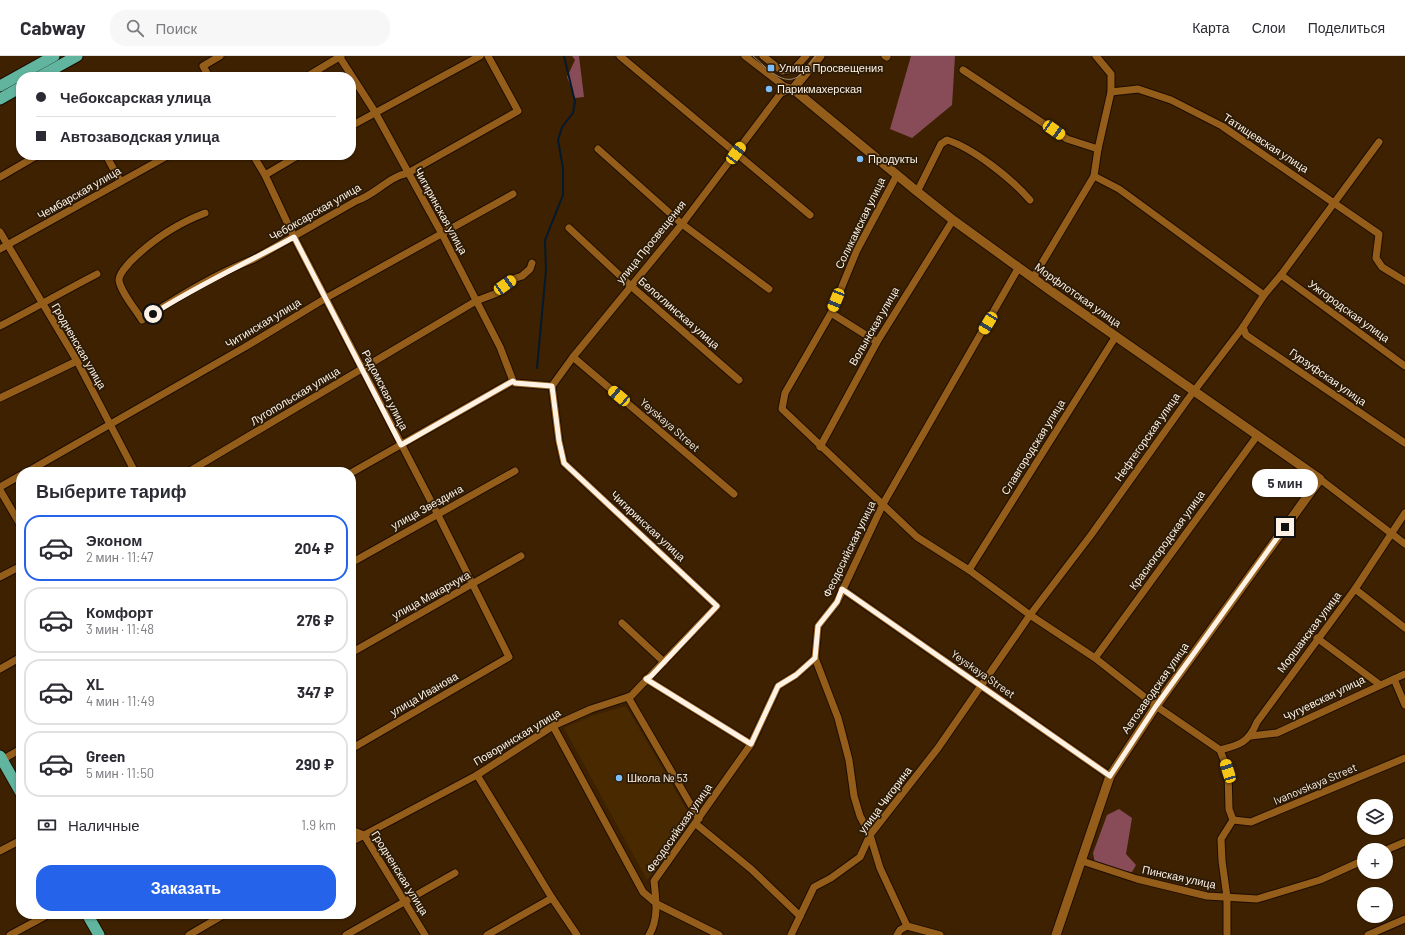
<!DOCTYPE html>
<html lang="ru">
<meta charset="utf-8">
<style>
:root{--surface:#fff;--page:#f7f7f7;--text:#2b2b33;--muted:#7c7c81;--line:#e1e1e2;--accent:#2563eb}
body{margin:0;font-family:Barlow,sans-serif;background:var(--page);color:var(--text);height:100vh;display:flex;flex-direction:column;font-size:15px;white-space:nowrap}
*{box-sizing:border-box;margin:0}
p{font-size:13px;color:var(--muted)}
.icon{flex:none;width:22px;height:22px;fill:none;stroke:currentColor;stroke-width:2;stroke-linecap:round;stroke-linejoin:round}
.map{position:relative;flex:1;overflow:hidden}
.side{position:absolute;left:16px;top:411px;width:340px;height:452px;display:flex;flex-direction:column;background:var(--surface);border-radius:16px;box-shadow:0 1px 3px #0004}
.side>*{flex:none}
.guide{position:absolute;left:16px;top:16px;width:340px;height:88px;border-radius:16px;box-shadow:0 1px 3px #0004;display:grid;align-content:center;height:88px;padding:0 20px;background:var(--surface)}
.controls{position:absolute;left:1357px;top:743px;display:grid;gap:8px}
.controls a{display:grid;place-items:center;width:36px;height:36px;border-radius:50%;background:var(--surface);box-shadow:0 1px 3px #0004;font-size:20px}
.end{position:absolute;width:18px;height:18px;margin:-9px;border:5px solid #fef2e5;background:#111;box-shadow:0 0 0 2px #111}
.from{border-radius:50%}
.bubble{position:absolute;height:28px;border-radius:14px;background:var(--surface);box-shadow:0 1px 3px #0004;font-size:13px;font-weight:700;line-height:28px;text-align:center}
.car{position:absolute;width:12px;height:24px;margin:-12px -6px;border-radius:5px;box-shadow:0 0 3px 1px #0007;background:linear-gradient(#f5c518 24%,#345 0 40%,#f5c518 0 76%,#345 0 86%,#f5c518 0)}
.guide b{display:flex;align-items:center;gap:14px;height:38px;font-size:15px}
.guide b+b{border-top:1px solid var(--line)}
.guide i{width:10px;height:10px;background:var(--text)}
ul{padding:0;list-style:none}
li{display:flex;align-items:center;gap:12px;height:66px;margin:0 8px 6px;padding:0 12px;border:2px solid var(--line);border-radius:16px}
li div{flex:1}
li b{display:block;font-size:15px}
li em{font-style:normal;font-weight:700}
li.current{border-color:var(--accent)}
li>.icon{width:36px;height:36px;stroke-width:1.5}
h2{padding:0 20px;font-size:18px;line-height:48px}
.pay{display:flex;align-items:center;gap:10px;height:44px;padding:0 20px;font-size:15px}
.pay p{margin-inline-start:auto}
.cta{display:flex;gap:8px;margin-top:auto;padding:8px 20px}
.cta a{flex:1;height:46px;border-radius:16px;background:var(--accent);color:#fff;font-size:16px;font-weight:700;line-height:46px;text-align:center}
header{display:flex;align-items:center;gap:24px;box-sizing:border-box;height:56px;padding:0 20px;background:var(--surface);border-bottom:1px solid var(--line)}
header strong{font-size:19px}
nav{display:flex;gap:22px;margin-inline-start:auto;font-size:14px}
.search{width:280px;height:36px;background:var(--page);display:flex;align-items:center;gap:10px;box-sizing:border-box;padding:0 14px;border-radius:16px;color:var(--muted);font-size:15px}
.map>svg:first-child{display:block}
</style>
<header>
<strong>Cabway</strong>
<div class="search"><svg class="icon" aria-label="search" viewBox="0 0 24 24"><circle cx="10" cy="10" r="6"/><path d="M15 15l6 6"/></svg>Поиск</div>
<nav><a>Карта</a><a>Слои</a><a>Поделиться</a></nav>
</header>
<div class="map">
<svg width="1405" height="879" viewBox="0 0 1405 879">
<rect width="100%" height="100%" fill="#3d2100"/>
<path fill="#482900" d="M626,650L692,763L647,824L564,672L591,660Z"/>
<g fill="#884c58">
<path d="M572,0H579L584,41L575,42L567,21L575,4Z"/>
<path d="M911,0H955L952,49L912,82L890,73Z"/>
<path d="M1119,753L1132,762L1126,798L1136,809L1132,816L1103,813L1095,807L1093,797L1107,759Z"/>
</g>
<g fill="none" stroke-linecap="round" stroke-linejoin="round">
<path stroke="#03192d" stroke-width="2" d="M537,312L546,214L545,184L563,139V112L558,84L562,71L573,57L575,46L564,0"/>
<defs>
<g id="minor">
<path d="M339,0L375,56L442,178L500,291L513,325"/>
<path d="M620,0L810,159"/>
<path d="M745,0L784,30L793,33"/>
<path d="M763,0L782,15L794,13L806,0"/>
<path d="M885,0L887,1"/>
<path d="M1096,0L1111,18V36L1138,33L1171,44L1222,70L1379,178L1376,202L1382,211L1405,225"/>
<path d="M54,13L59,21"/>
<path d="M963,14L1067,83L1098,93"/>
<path d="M209,21L203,10L220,0"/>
<path d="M306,21L341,0"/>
<path d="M351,70L480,0"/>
<path d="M598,93L682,168L769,233"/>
<path d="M106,99L120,125"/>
<path d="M253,99L265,119L294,181L437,457L509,601L351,693"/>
<path d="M265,119L299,99"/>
<path d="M897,119L857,194L831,257L785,337L782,353L917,481L969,514L1030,559L1095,602L1156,650L1220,694L1228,715L1229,753L1233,764L1221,783L1222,805L1227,841V879"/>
<path d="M1094,120L1119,133L1264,239"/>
<path d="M0,121L38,99"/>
<path d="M917,136L941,88L947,84C973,92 1012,123 1030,144"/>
<path d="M205,157C176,168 152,184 130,206C126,211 119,217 119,224C120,235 136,254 142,264C178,241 215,218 254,203L356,145C375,139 388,121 408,117L518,55L488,0"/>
<path d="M569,172L631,230L739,324"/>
<path d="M0,176L77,305L135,416"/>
<path d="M0,193L169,99"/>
<path d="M1281,219L1405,310"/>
<path d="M1033,222L1094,120L1098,93L1111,36"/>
<path d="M831,257L877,286"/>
<path d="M0,270C33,253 64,235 97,218"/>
<path d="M1243,271L1246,279L1405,387"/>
<path d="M573,301L734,438"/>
<path d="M0,342L77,305"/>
<path d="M820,391L877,286L953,164"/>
<path d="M27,416L245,291L326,242L513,138"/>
<path d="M188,416L476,245L497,237L513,223L522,220L530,213L532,207"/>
<path d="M351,417L513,325L515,327L552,330"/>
<path d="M1320,423L1405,488"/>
<path d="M0,431L21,419"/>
<path d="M0,434L21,470"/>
<path d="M351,507L515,415"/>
<path d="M969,514L1116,280"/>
<path d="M0,521L21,510"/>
<path d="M842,533L1110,720"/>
<path d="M1355,533L1405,572"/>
<path d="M622,567L664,606"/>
<path d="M1317,582L1379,628"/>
<path d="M351,597L521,500"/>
<path d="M815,602L838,662L849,704L854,740L860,760L870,779L880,812L907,870L940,879"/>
<path d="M1095,602L1257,380"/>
<path d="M0,613L21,601"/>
<path d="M646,623L751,688"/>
<path d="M1394,623L1405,649"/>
<path d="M628,641L699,763"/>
<path d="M553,670L643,836L657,848L719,879"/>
<path d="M1251,680L1277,677L1405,618"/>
<path d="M1220,694C1240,689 1249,686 1257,666L1355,533L1405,457"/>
<path d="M0,705L21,693"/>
<path d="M477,719L552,842L577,879"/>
<path d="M1233,764L1251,766L1405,702"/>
<path d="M696,768L751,813L800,860"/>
<path d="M351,774L364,779L425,879"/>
<path d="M351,786L477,719L553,670L591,653L631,640L717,550L564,407L559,385L552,330L573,301L682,168L781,37L793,33"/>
<path d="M1386,794L1405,786"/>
<path d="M0,795L21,784"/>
<path d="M1082,805L1137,823L1207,840L1257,843L1320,824L1364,804"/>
<path d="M10,879L49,858"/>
<path d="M189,879L225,858"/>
<path d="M346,879L455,817"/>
<path d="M487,879L552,842"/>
<path d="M649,879C659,863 656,843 654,825L751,688L778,630L796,619L815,602L818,570L837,546L883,448L1019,211"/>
<path d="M791,879L814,831L831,822L860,801L870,779L938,692L1030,559L1091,479L1188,343L1243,271L1264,239L1281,219L1379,86"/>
<path d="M897,879L900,874L907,870"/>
<path d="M1368,879L1405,863"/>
</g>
<path id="tertiary" d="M820,0L793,33L914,133L953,164L1051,235L1320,423L1156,650L1110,720L1056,879"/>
<g id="trunk">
<path d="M39,21L77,0"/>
<path d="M0,30L54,0"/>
<path d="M0,43L21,31"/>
<path d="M0,700L21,737"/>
<path d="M87,858L99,879"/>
</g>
</defs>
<use href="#minor" stroke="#1e0d00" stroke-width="9"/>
<use href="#tertiary" stroke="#1e0d00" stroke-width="11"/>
<use href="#trunk" stroke="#1e0d00" stroke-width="13"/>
<use href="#minor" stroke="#945e1a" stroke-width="7"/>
<use href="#tertiary" stroke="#945e1a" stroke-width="9"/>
<use href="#trunk" stroke="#61b49e" stroke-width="11"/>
<path stroke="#9d8972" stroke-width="1" d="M753,0C765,10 784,33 800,19C806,14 810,6 816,0"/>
</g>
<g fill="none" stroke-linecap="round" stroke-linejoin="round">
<path stroke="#fef2e5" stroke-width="5" d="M153,258C198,229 247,207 294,181L401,389L513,325L515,327L552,330L559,385L564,407L717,550L651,620L646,623L751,688L778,630L796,619L815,602L818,570L837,546L842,533L1110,720L1156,650L1285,471"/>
</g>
<g fill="#7dbef9" stroke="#2c1b07" stroke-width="1.5">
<rect x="767" y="8" width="8" height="8" rx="2"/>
<circle cx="769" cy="33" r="4"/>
<circle cx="860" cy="103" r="4"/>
<circle cx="619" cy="722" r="4"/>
</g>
<g text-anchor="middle" stroke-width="3.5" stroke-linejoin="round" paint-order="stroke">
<g font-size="11" fill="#fef2e5" stroke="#2c1b07" text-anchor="start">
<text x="779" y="16">Улица Просвещения</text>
<text x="777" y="37">Парикмахерская</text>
<text x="868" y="107">Продукты</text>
<text x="627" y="726">Школа № 53</text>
</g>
<g font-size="11" fill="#fef2e5" stroke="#2c1b07">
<text transform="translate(1266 87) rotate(33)" y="4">Татищевская улица</text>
<text transform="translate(79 137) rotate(-30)" y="4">Чембарская улица</text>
<text transform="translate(441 155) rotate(61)" y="4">Чигиринская улица</text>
<text transform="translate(315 156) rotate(-30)" y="4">Чебоксарская улица</text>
<text transform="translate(860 167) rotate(-64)" y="4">Соликамская улица</text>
<text transform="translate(651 186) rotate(-51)" y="4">улица Просвещения</text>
<text transform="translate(1078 239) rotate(35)" y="4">Морфлотская улица</text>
<text transform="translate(1349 255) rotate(36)" y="4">Ужгородская улица</text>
<text transform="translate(679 257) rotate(41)" y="4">Белоглинская улица</text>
<text transform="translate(263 267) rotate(-31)" y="4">Читинская улица</text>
<text transform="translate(874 270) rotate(-60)" y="4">Волынская улица</text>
<text transform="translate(79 290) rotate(60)" y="4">Гродненская улица</text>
<text transform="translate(1328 321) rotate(35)" y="4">Гурзуфская улица</text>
<text transform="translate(385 334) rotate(63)" y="4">Радомская улица</text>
<text transform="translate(295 340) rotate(-31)" y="4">Лугопольская улица</text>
<text transform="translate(670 369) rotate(41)" y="4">Yeyskaya Street</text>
<text transform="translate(1147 381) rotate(-55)" y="4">Нефтегорская улица</text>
<text transform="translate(1033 391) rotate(-58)" y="4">Славгородская улица</text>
<text transform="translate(427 451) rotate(-29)" y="4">улица Звездина</text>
<text transform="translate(648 470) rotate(43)" y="4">Чигиринская улица</text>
<text transform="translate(1167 484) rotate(-54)" y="4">Красногородская улица</text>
<text transform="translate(849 493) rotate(-64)" y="4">Феодосийская улица</text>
<text transform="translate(431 539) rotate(-29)" y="4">улица Макарчука</text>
<text transform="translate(1309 576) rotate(-53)" y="4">Моршанская улица</text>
<text transform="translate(983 618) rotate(35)" y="4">Yeyskaya Street</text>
<text transform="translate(1155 632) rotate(-55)" y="4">Автозаводская улица</text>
<text transform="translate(424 638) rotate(-30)" y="4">улица Иванова</text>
<text transform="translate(1324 642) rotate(-26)" y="4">Чугуевская улица</text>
<text transform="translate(517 681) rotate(-31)" y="4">Поворинская улица</text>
<text transform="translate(1315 728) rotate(-23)" y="4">Ivanovskaya Street</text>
<text transform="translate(885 744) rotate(-53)" y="4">улица Чигорина</text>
<text transform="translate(679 772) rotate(-55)" y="4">Феодосийская улица</text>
<text transform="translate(400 817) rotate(58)" y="4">Гродненская улица</text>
<text transform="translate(1179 821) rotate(12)" y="4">Пинская улица</text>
</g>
</g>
</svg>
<div class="controls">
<a><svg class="icon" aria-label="layers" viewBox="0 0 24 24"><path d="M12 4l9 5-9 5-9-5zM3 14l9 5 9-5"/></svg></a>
<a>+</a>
<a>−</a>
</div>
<i class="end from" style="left:153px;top:258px"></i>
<i class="end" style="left:1285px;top:471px"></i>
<div class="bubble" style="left:1252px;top:413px;width:66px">5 мин</div>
<i class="car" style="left:1054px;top:74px;rotate:124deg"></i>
<i class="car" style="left:736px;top:97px;rotate:37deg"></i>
<i class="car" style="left:505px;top:229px;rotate:55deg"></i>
<i class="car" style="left:836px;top:244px;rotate:202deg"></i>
<i class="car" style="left:988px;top:267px;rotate:211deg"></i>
<i class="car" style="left:619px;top:340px;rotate:310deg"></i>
<i class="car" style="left:1228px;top:715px;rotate:343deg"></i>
<div class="guide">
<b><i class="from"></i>Чебоксарская улица</b>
<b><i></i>Автозаводская улица</b>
</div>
<section class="side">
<h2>Выберите тариф</h2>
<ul>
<li class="current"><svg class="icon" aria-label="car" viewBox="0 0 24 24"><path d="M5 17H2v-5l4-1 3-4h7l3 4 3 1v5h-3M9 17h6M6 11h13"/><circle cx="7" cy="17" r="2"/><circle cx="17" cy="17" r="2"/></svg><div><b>Эконом</b><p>2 мин · 11:47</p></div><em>204 ₽</em></li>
<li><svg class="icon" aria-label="car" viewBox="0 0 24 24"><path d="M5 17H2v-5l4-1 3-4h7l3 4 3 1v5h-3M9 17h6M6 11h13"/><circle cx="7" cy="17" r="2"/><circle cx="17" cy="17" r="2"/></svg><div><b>Комфорт</b><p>3 мин · 11:48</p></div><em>276 ₽</em></li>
<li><svg class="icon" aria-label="car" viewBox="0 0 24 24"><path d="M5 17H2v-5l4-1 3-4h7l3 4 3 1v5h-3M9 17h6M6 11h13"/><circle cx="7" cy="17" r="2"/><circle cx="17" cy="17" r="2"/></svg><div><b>XL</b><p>4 мин · 11:49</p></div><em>347 ₽</em></li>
<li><svg class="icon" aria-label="car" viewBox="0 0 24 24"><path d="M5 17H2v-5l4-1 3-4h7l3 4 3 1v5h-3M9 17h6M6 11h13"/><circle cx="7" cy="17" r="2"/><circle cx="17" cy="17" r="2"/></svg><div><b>Green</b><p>5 мин · 11:50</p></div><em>290 ₽</em></li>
</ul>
<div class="pay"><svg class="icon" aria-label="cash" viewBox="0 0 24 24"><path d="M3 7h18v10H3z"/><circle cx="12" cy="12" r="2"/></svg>Наличные<p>1.9 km</p></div>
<div class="cta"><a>Заказать</a></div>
</section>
</div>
